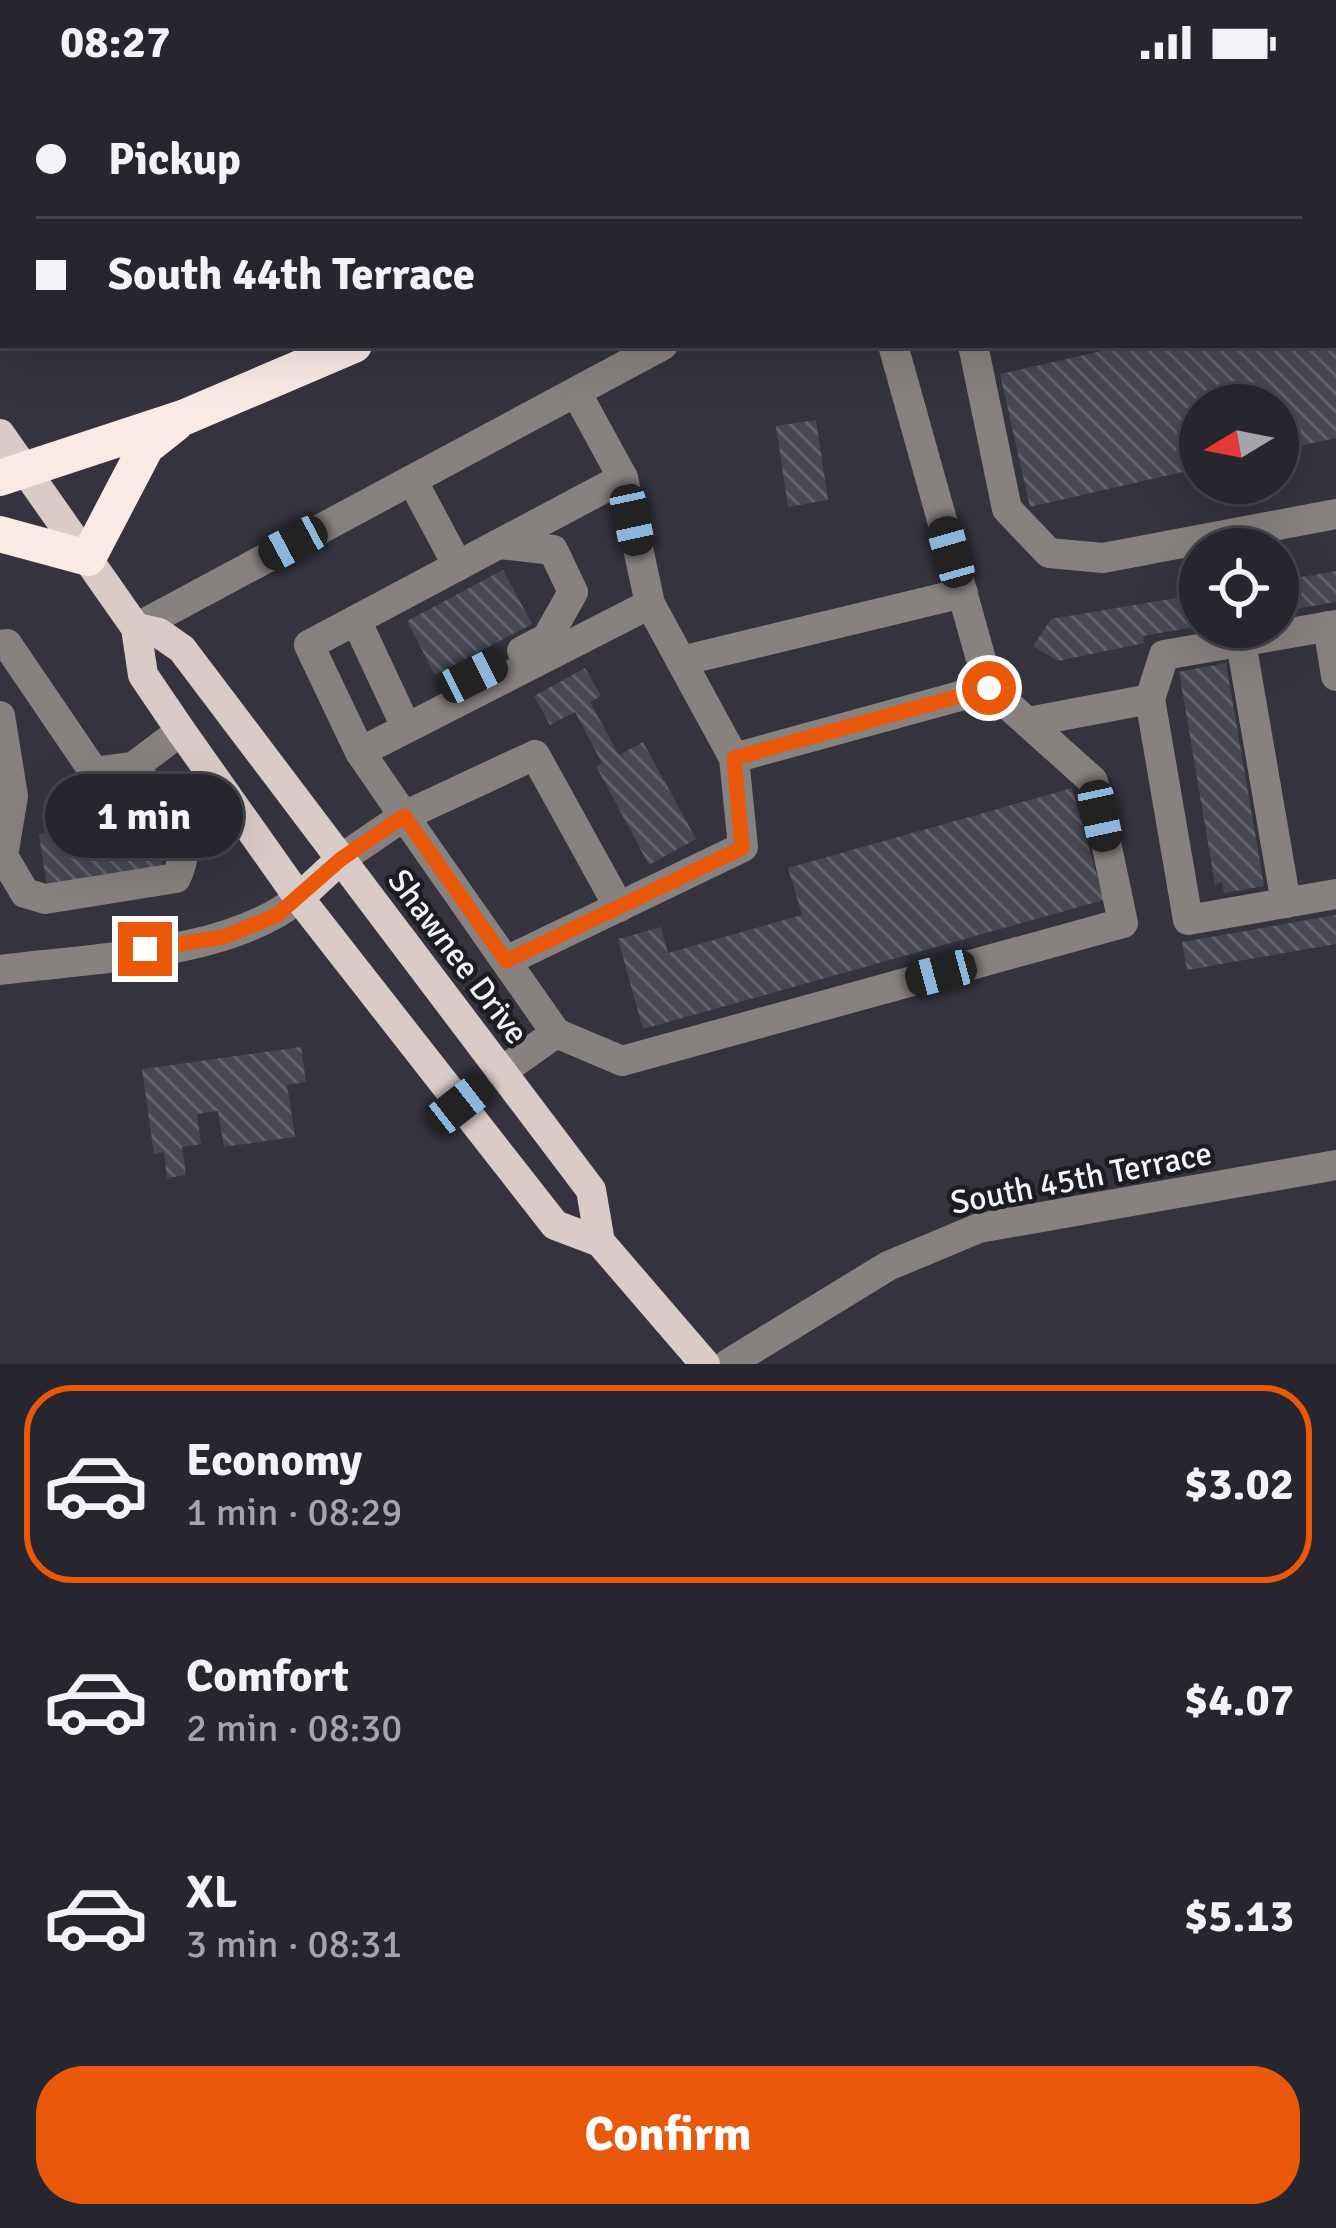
<!DOCTYPE html>
<meta charset="utf-8">
<style>
:root{--surface:#27262e;--page:#33323a;--text:#f1f3f6;--muted:#a4a5aa;--line:#43434a;--accent:#ea580c}
body{margin:0;font-family:Signika,sans-serif;background:var(--page);color:var(--text);height:100vh;display:flex;flex-direction:column;font-size:45px;white-space:nowrap}
*{box-sizing:border-box;margin:0}
p{font-size:39px;color:var(--muted)}
.icon{flex:none;width:66px;height:66px;fill:none;stroke:currentColor;stroke-width:2;stroke-linecap:round;stroke-linejoin:round}
.map{position:relative;height:1280px;overflow:hidden}
.sheet{display:flex;flex-direction:column;background:var(--surface);flex:1}
.sheet>*{flex:none}
.top-card{position:absolute;left:0px;top:0px;width:1338px;height:264px;box-shadow:0 12px 48px #0002,0 0 0 3px var(--line);display:grid;align-content:center;height:264px;padding:0 36px;background:var(--surface)}
.needle{width:78px;rotate:260deg}
.tools{position:absolute;left:1179px;top:300px;display:grid;gap:24px}
.tools a{display:grid;place-items:center;width:120px;height:120px;border-radius:50%;background:var(--surface);box-shadow:0 12px 48px #0002,0 0 0 3px var(--line);font-size:60px}
.end{position:absolute;width:54px;height:54px;margin:-27px;border:15px solid #ea580c;background:#fff;box-shadow:0 0 0 6px #fff}
.from{border-radius:50%}
.bubble{position:absolute;height:84px;border-radius:42px;background:var(--surface);box-shadow:0 12px 48px #0002,0 0 0 3px var(--line);font-size:39px;font-weight:800;line-height:84px;text-align:center}
.car{position:absolute;width:36px;height:72px;margin:-36px -18px;border-radius:15px;box-shadow:0 0 9px 3px #0007;background:linear-gradient(#222 24%,#8ab4d8 0 40%,#222 0 76%,#8ab4d8 0 86%,#222 0)}
.top-card b{display:flex;align-items:center;gap:42px;height:114px;font-size:45px}
.top-card b+b{border-top:3px solid var(--line)}
.top-card i{width:30px;height:30px;background:var(--text)}
ul{padding:21px 0 0;list-style:none}
li{display:flex;align-items:center;gap:36px;height:198px;margin:0 24px 18px;padding:0 12px;border:6px solid transparent;border-radius:48px}
li div{flex:1}
li b{display:block;font-size:45px}
li em{font-style:normal;font-weight:800}
li.on{border-color:var(--accent)}
li>.icon{width:108px;height:108px;stroke-width:1.5}
.button{display:flex;gap:24px;margin-top:auto;padding:24px 36px}
.button a{flex:1;height:138px;border-radius:48px;background:var(--accent);color:#fff;font-size:48px;font-weight:800;line-height:138px;text-align:center}
.status{display:flex;justify-content:space-between;align-items:center;height:84px;padding:0 60px;background:var(--surface);direction:ltr}
.status svg{height:33px;fill:currentColor}
.map>svg:first-child{display:block}
</style>
<div class="status"><b>08:27</b><svg viewBox="0 0 49 12"><path d="M0 12V9h3v3zM5 12V6h3v6zM10 12V3h3v9zM15 12V0h3v12zM26 1h20v11H26zM47 4h2v5h-2z"/></svg></div>
<div class="map">
<svg width="1336" height="1280" viewBox="0 0 1336 1280">
<defs>
<pattern id="building-back-hatch" width="6" height="6" patternUnits="userSpaceOnUse" patternTransform="scale(3)"><rect width="6" height="6" fill="#484853"/><path d="M-1 5l2 2M0 0l6 6M5-1l2 2" fill="none" stroke="#63636d"/></pattern>
</defs>
<rect width="100%" height="100%" fill="#34333e"/>
<g fill="url(#building-back-hatch)">
<path d="M1128,261H1336V354L1278,367V321H1200V384L1030,423L1000,290Z"/>
<path d="M816,336L828,416L788,423L776,342Z"/>
<path d="M503,486L532,540L435,591L407,537Z"/>
<path d="M1336,487V518L1278,528V497Z"/>
<path d="M1200,510V542L1143,552L1144,559L1058,577L1033,562L1051,535Z"/>
<path d="M1226,579L1264,802L1224,809L1222,798L1215,800L1179,588Z"/>
<path d="M585,584L601,612L590,618L619,671L643,658L696,755L649,781L596,682L602,679L575,628L550,641L534,612Z"/>
<path d="M1072,704L1104,816L643,945L618,855L661,843L668,869L802,831L788,784Z"/>
<path d="M155,733L163,786L47,803L39,750Z"/>
<path d="M1336,831V860L1187,886L1182,858Z"/>
<path d="M301,963L306,998L287,1001L295,1053L224,1063L218,1027L197,1030L201,1060L182,1063L186,1091L167,1094L164,1068L154,1070L142,985Z"/>
</g>
<g fill="none" stroke-linecap="round" stroke-linejoin="round">
<g stroke="#87817f" stroke-width="30">
<path d="M1313,3L1324,0"/>
<path d="M1335,150L1336,149"/>
<path d="M973,261L1007,425L1049,469L1103,474L1336,430"/>
<path d="M412,396L458,482"/>
<path d="M500,460L553,466L573,508L547,554L522,567"/>
<path d="M356,536L406,643"/>
<path d="M1336,541L1164,571L1150,615L1188,836L1336,810"/>
<path d="M1328,542L1336,592"/>
<path d="M136,544L663,261"/>
<path d="M1241,558L1286,819"/>
<path d="M0,561L7,560L94,688L133,683L181,647"/>
<path d="M681,577L963,509"/>
<path d="M0,632L13,712L3,772L25,809L45,815L176,794C199,747 161,718 133,683"/>
<path d="M1028,638L1150,615"/>
<path d="M360,668L650,520"/>
<path d="M734,674L989,604"/>
<path d="M341,775L404,732L556,949L501,988"/>
<path d="M619,823L535,671L404,732L360,668L309,561L623,394"/>
<path d="M506,877L743,763L734,674L650,520L623,394L576,308"/>
<path d="M0,886C90,874 228,872 299,814"/>
<path d="M556,949L622,977L1123,839L1093,697L989,604L893,261"/>
<path d="M728,1280L888,1182L979,1144L1336,1081"/>
</g>
<g stroke="#d9ccc8" stroke-width="30">
<path d="M0,350L136,544L143,591L181,647L299,814L555,1141L600,1158L705,1280"/>
<path d="M136,544L159,549L182,565L591,1106L600,1158"/>
<path d="M299,814L341,775"/>
</g>
<g stroke="#faeae5" stroke-width="36">
<path d="M365,3L378,0"/>
<path d="M718,3L731,0"/>
<path d="M981,3L989,0"/>
<path d="M0,87L3,86"/>
<path d="M0,166L3,165"/>
<path d="M0,394L185,333L354,261"/>
<path d="M0,450L88,474L146,363L175,340"/>
</g>
</g>
<g fill="none" stroke-linecap="round" stroke-linejoin="round">
<path stroke="#ea580c" stroke-width="15" d="M145,865L224,853L277,831L341,775L404,732L506,877L742,764L734,674L989,604"/>
</g>
<g text-anchor="middle" stroke-width="9" stroke-linejoin="round" paint-order="stroke">
<g font-size="33" fill="#f3f3fa" stroke="#1c1c21">
<text transform="translate(459 872) rotate(53)" y="12">Shawnee Drive</text>
<text transform="translate(1081 1093) rotate(-11)" y="12">South 45th Terrace</text>
</g>
</g>
</svg>
<div class="tools">
<a><svg class="needle" viewBox="-14 -14 28 28"><path d="M0-13l5 13h-10z" fill="#e53935"/><path d="M0 13l5-13h-10z" fill="#a4a5aa"/></svg></a>
<a><svg class="icon" aria-label="locate" viewBox="0 0 24 24"><circle cx="12" cy="12" r="6"/><path d="M12 2v4M12 18v4M2 12h4M18 12h4"/></svg></a>
</div>
<i class="end from" style="left:989px;top:604px"></i>
<i class="end" style="left:145px;top:865px"></i>
<div class="bubble" style="left:45px;top:690px;width:198px">1 min</div>
<i class="car" style="left:632px;top:436px;rotate:168deg"></i>
<i class="car" style="left:293px;top:459px;rotate:242deg"></i>
<i class="car" style="left:951px;top:468px;rotate:344deg"></i>
<i class="car" style="left:473px;top:592px;rotate:63deg"></i>
<i class="car" style="left:1100px;top:732px;rotate:168deg"></i>
<i class="car" style="left:941px;top:889px;rotate:255deg"></i>
<i class="car" style="left:460px;top:1020px;rotate:52deg"></i>
<div class="top-card">
<b><i class="from"></i>Pickup</b>
<b><i></i>South 44th Terrace</b>
</div>
</div>
<section class="sheet">
<ul>
<li class="on"><svg class="icon" aria-label="car" viewBox="0 0 24 24"><path d="M5 17H2v-5l4-1 3-4h7l3 4 3 1v5h-3M9 17h6M6 11h13"/><circle cx="7" cy="17" r="2"/><circle cx="17" cy="17" r="2"/></svg><div><b>Economy</b><p>1 min · 08:29</p></div><em>$3.02</em></li>
<li><svg class="icon" aria-label="car" viewBox="0 0 24 24"><path d="M5 17H2v-5l4-1 3-4h7l3 4 3 1v5h-3M9 17h6M6 11h13"/><circle cx="7" cy="17" r="2"/><circle cx="17" cy="17" r="2"/></svg><div><b>Comfort</b><p>2 min · 08:30</p></div><em>$4.07</em></li>
<li><svg class="icon" aria-label="car" viewBox="0 0 24 24"><path d="M5 17H2v-5l4-1 3-4h7l3 4 3 1v5h-3M9 17h6M6 11h13"/><circle cx="7" cy="17" r="2"/><circle cx="17" cy="17" r="2"/></svg><div><b>XL</b><p>3 min · 08:31</p></div><em>$5.13</em></li>
</ul>
<div class="button"><a>Confirm</a></div>
</section>
